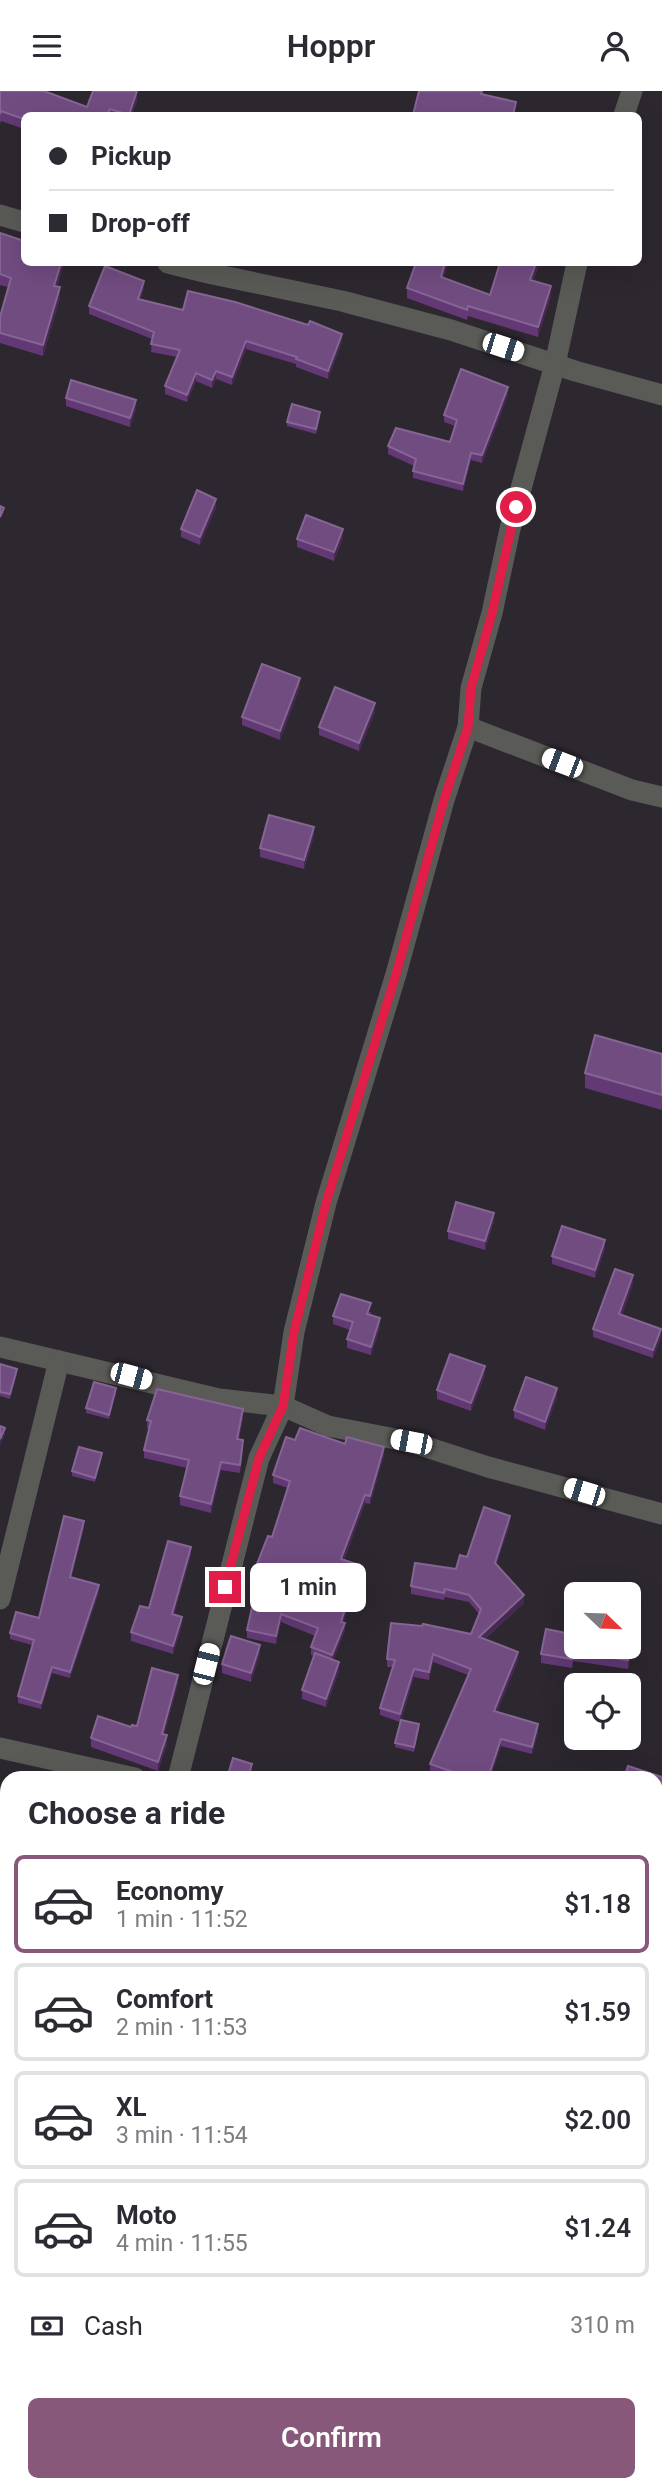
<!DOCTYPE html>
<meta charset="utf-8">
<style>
:root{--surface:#fff;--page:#f7f7f7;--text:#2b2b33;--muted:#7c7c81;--line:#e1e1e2;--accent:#875879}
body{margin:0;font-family:Roboto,sans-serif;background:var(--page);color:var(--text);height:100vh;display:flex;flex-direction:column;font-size:26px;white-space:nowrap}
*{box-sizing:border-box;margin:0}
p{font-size:23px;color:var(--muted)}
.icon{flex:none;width:38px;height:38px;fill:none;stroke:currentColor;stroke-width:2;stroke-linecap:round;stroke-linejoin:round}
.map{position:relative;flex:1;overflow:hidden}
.side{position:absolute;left:0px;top:1680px;width:663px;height:721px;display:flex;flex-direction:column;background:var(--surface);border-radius:21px 21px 0 0;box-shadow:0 7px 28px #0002}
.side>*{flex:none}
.hud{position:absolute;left:21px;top:21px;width:621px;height:154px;border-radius:10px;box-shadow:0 7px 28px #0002;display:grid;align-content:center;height:154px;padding:0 28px;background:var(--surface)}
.needle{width:46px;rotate:113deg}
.buttons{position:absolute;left:564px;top:1491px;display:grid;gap:14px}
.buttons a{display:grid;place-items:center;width:77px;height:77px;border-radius:10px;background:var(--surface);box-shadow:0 7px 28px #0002;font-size:35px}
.end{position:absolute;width:32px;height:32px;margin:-16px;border:9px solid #e11d48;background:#fff;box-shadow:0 0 0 4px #fff}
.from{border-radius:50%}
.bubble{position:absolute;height:49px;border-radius:10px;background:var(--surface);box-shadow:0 7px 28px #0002;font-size:23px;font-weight:600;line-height:49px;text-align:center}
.car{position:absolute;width:21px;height:42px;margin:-21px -10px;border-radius:9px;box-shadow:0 0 5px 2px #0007;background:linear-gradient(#fff 24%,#345 0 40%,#fff 0 76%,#345 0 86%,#fff 0)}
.hud b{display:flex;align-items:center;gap:24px;height:66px;font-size:26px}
.hud b+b{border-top:2px solid var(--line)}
.hud i{width:18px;height:18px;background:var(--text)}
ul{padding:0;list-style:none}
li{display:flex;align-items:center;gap:21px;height:98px;margin:0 14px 10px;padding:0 14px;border:4px solid var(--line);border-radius:10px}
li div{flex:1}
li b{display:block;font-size:26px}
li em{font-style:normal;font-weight:600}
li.active{border-color:var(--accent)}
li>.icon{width:63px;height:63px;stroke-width:1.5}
h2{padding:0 28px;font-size:32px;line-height:84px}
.pay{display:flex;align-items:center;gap:18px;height:77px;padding:0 28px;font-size:26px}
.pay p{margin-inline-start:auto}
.cta{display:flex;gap:14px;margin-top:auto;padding:14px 28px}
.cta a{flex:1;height:80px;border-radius:10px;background:var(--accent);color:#fff;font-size:28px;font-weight:600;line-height:80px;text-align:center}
header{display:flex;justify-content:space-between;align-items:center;height:91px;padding:0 28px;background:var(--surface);font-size:32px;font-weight:600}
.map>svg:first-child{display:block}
</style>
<header><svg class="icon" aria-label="menu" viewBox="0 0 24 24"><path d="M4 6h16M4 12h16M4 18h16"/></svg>Hoppr<svg class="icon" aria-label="person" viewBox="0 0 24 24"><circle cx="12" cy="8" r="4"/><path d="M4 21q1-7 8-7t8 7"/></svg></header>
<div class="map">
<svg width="662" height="2401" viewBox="0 0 662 2401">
<rect width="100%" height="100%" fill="#2d272f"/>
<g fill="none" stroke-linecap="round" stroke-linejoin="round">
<g stroke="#5a5a56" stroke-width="21">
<path d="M624,24L632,0"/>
<path d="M0,124L24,131"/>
<path d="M168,172L208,182L342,210L451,239L575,280L662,304"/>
<path d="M468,636L632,699L662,706"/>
<path d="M0,1256L219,1308L283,1315L328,1335L411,1351L488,1376L662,1423"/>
<path d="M0,1508L59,1270"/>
<path d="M0,1657L135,1687"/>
<path d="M178,1687L259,1367L283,1315L294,1241L326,1112L396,883L444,709L468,636L471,597L492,522L510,438L555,273L577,172"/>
<path d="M656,2014L662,2016"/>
<path d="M0,2370L7,2345"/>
</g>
</g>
<g fill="#623974">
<path d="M0,0L87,16L137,10L132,24H24V38L1,30L0,33Z"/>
<path d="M0,142L64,172L57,196L60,207L43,265L0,252V226L8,196L0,194Z"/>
<path d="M448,172L443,187L490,204L500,172H540L533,190L551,205L538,246L468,225L467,229L407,207V197Z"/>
<path d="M144,198L140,208L183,219L342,251L328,288L296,276V273L246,258L232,294L216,288L212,297L196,290L187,311L165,303V295L177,266L151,261L152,248L89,223V215Z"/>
<path d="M508,304L482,372L471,369L463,400L413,387V380L414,375L388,363V355L450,351L455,335L444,331V324Z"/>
<path d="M66,307L136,318L130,336L66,315Z"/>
<path d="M320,325L316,343L287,335V331Z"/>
<path d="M216,416L200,454L181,446V438Z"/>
<path d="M343,447L334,470L297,456V448Z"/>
<path d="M300,596L280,649L242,634V626Z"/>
<path d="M375,621L359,660L319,644V636Z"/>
<path d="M314,745L304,778L260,766V757Z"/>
<path d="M662,963V1019L585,997V982Z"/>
<path d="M494,1130L485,1159L448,1148V1140Z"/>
<path d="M605,1158L595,1187L552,1173V1165Z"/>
<path d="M633,1193L622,1224L661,1246L653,1267L593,1246V1238Z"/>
<path d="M371,1221L370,1224L380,1236L371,1264L347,1257V1248L350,1239L333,1233V1225Z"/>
<path d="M0,1273L17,1282L10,1308L0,1305Z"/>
<path d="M485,1284L471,1320L437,1308V1299Z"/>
<path d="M116,1302L109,1328L86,1322V1317Z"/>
<path d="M557,1306L545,1339L514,1327V1319Z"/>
<path d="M243,1327L239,1348L243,1358L240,1382L221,1379L211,1422L180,1414V1405L187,1377L144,1367V1359L149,1338L147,1337V1329Z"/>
<path d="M295,1349L345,1353L384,1364L370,1413L365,1412L344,1469L359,1482L343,1531L345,1540L333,1569L339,1580L326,1616L302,1608V1599L314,1565L311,1564V1556L315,1545L281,1531L276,1553L247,1547V1539L257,1493L253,1491V1483L272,1446L288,1397L273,1392V1384Z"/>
<path d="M102,1366L95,1391L72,1385V1380Z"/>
<path d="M510,1433L496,1474L524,1512L485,1548L518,1569L497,1621L538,1641L532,1663L501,1655L490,1687H448L430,1681V1673L468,1584L433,1571L429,1589L414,1586L401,1629L419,1638L414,1661L395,1656L400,1631L380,1624V1617L393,1576H387V1568L471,1543L479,1523L469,1511L445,1506L444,1509L411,1503V1495L456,1478L467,1466Z"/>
<path d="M84,1436L71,1487L99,1501L70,1587L52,1582L41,1618L18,1612V1605L32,1554L10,1548V1542L39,1527Z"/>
<path d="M191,1464L174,1523L182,1534L173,1563L131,1550V1541L149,1517Z"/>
<path d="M634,1538L628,1578L573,1570L572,1577L541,1572V1563L628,1556Z"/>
<path d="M260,1563L251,1591L222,1582V1573Z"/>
<path d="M178,1592L164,1644L167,1653L158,1680L91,1656V1647L137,1635Z"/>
<path d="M662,1686V1782L656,1780V1687Z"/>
<path d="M0,1731L7,1732V1778L0,1777Z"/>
<path d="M656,1831L662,1833V1873L656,1871Z"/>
<path d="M7,2106V2225L0,2223V2127Z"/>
<path d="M656,2365L662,2367V2394L656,2392Z"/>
<path d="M233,2394H287L285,2401H248Z"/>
<path d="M367,2394H405L404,2401H367Z"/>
</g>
<g fill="#462952">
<path d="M137,0V10L132,24H129Z"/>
<path d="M61,172H64L54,205V195Z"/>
<path d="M445,172H448L441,196V186Z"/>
<path d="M536,172H540L530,199V189Z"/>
<path d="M144,190V198L138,216V208Z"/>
<path d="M551,195V205L538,246V236Z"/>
<path d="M60,196V207L43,265V254Z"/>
<path d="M342,243V251L328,288V280Z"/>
<path d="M246,250V258L232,294V286Z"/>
<path d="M216,280V288L212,297V289Z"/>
<path d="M196,282V290L187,311V304Z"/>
<path d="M508,296V304L482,372V364Z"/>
<path d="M136,309V318L130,336V327Z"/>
<path d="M471,362V369L463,400V393Z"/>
<path d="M216,408V416L200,454V446Z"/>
<path d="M343,438V447L334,470V461Z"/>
<path d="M300,587V596L280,649V640Z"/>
<path d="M375,612V621L359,660V652Z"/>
<path d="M314,736V745L304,778V769Z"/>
<path d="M494,1122V1130L485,1159V1150Z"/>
<path d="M605,1149V1158L595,1187V1179Z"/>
<path d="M633,1184V1193L619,1232V1223Z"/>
<path d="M380,1227V1236L371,1264V1256Z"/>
<path d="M661,1238V1246L653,1267V1259Z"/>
<path d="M485,1275V1284L471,1320V1312Z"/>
<path d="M17,1278V1282L10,1308V1303Z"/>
<path d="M116,1297V1302L109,1328V1324Z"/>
<path d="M557,1297V1306L545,1339V1331Z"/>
<path d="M243,1318V1327L237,1357V1348Z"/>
<path d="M5,1337V1344L0,1355V1348Z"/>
<path d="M243,1349V1358L240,1382V1374Z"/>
<path d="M384,1356V1364L370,1413V1405Z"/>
<path d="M221,1371V1379L211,1422V1413Z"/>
<path d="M365,1404V1412L341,1476V1468Z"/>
<path d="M510,1425V1433L495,1479V1472Z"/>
<path d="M84,1430V1436L70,1492V1486Z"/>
<path d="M191,1456V1464L172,1531V1523Z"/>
<path d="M359,1474V1482L341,1539V1531Z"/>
<path d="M99,1494V1501L70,1587V1581Z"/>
<path d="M524,1504V1512L479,1553V1546Z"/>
<path d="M281,1523V1531L276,1553V1545Z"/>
<path d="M182,1526V1534L173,1563V1555Z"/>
<path d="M634,1530V1538L628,1578V1569Z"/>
<path d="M345,1532V1540L332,1572V1564Z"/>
<path d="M260,1554V1563L251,1591V1582Z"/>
<path d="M518,1561V1569L494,1628V1620Z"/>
<path d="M433,1563V1571L429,1589V1581Z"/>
<path d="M339,1571V1580L326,1616V1608Z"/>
<path d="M52,1576V1582L41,1618V1612Z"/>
<path d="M414,1578V1586L400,1631V1623Z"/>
<path d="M178,1584V1592L162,1652V1643Z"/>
<path d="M538,1633V1641L532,1663V1656Z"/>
<path d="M167,1644V1653L158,1680V1671Z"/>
<path d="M501,1648V1655L490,1687H488Z"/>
<path d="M252,1673V1681L250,1687H248Z"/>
<path d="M662,2209V2214L656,2228V2224Z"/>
<path d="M5,2254V2263L0,2276V2268Z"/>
<path d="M637,2394H640L637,2401H634Z"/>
</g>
<g fill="#714c81" stroke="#856593" stroke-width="2">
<path d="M0,0H44L87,16L93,0H137L129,24L110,18L107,24H24V28L1,20L0,23Z"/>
<path d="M419,0H482L481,3L516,11L513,24H413Z"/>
<path d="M0,142L24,150V172H61L54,195L60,196L43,254L0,242V226L11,187L0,183Z"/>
<path d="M416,172H445L441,186L490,204L500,172H536L530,189L551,195L538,236L468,215L467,219L407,197Z"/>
<path d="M105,175L144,190L138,208L183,219L188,200L235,211L308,234L310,230L342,243L328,280L296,268L297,266L246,250L232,286L216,280L212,289L196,282L187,304L165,295L180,259L151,253L154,241L89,215Z"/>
<path d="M461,278L508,296L482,364L471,362L463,393L413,380L416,368L388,355L396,337L450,351L457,329L444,324Z"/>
<path d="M71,289L136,309L130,327L66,307Z"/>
<path d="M292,313L320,321L316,338L287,331Z"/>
<path d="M197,399L216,408L200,446L181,438Z"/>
<path d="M0,415L4,417L0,426Z"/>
<path d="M306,424L343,438L334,461L297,448Z"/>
<path d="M262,573L300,587L280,640L242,626Z"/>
<path d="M335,596L375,612L359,652L319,636Z"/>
<path d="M269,724L314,736L304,769L260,757Z"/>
<path d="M595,944L662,963V1004L585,982Z"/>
<path d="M456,1111L494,1122L485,1150L448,1140Z"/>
<path d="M562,1135L605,1149L595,1179L552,1165Z"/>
<path d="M615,1178L633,1184L619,1223L661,1238L653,1259L593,1238Z"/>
<path d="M341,1203L371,1212L367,1223L380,1227L371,1256L347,1248L353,1231L333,1225Z"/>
<path d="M450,1263L485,1275L471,1312L437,1299Z"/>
<path d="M0,1273L17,1278L10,1303L0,1301Z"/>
<path d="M526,1286L557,1297L545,1331L514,1319Z"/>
<path d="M94,1291L116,1297L109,1324L86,1317Z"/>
<path d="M157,1298L243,1318L237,1348L243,1349L240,1374L221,1371L211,1413L180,1405L189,1369L144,1359L151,1330L147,1329Z"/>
<path d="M0,1335L5,1337L0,1348Z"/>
<path d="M300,1337L345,1353L347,1346L384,1356L370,1405L365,1404L341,1468L359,1474L341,1531L345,1532L332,1564L311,1556L318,1537L281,1523L276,1545L247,1539L259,1485L253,1483L268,1445L272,1446L290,1390L273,1384L286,1346L295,1349Z"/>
<path d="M79,1356L102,1362L95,1387L72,1380Z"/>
<path d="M484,1416L510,1425L495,1472L524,1504L479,1546L518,1561L494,1620L538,1633L532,1656L501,1648L488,1687H470L430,1673L471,1578L433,1563L429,1581L414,1578L400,1623L380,1617L395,1569L387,1568L391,1532L422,1535L423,1533L471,1543L481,1518L469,1504L445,1498L444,1502L411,1495L415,1472L456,1478L460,1464L467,1466Z"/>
<path d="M64,1425L84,1430L70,1486L99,1494L70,1581L52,1576L41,1612L18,1605L34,1549L10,1542L16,1521L39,1527Z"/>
<path d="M168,1450L191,1456L172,1523L182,1526L173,1555L131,1541L140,1515L149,1517Z"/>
<path d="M628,1529L634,1530L628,1569L573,1562L572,1568L541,1563L546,1538L576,1544V1556H628Z"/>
<path d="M231,1545L260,1554L251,1582L222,1573Z"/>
<path d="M315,1562L339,1571L326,1608L302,1599Z"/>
<path d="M152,1577L178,1584L162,1643L167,1644L158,1671L91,1647L98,1625L131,1636L132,1634L137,1635Z"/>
<path d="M401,1629L419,1633L414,1656L395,1652Z"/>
<path d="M233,1667L252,1673L248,1686L250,1687H227Z"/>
<path d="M628,1675L662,1686V1774L656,1772V1687H624Z"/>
<path d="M214,1684L226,1687H213Z"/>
<path d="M0,1731L7,1732V1769L0,1768Z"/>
<path d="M656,1831L662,1833V1864L656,1863Z"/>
<path d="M7,2106V2217L0,2215V2127Z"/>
<path d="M656,2189L662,2191V2209L656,2224Z"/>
<path d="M0,2252L5,2254L0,2268Z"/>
<path d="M656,2365L662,2367V2389L656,2387Z"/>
<path d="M42,2394H143L140,2401H40Z"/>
<path d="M191,2394H208L211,2395L209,2401H188Z"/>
<path d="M250,2394H285L283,2401H248Z"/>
<path d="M370,2394H404L402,2401H375L376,2395Z"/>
<path d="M600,2394H637L634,2401H597Z"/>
</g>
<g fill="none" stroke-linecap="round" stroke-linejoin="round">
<path stroke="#e11d48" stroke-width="9" d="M225,1496L259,1367L283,1315L294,1241L326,1112L396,883L444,709L468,636L471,597L492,522L516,416"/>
</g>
</svg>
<div class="buttons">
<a><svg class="needle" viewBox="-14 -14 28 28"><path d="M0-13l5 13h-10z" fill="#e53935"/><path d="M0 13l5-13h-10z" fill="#7c7c81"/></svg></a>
<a><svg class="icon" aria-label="locate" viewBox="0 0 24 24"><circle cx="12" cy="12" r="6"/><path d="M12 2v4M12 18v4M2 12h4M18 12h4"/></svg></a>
</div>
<i class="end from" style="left:516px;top:416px"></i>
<i class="end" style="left:225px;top:1496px"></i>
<div class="bubble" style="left:250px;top:1472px;width:116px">1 min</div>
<i class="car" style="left:503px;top:256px;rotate:108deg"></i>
<i class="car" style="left:562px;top:672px;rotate:291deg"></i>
<i class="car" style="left:131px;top:1285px;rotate:105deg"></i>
<i class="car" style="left:411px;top:1351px;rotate:281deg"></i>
<i class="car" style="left:584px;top:1401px;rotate:287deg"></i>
<i class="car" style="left:206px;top:1573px;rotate:14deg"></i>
<div class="hud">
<b><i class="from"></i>Pickup</b>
<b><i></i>Drop-off</b>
</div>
<section class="side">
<h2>Choose a ride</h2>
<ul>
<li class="active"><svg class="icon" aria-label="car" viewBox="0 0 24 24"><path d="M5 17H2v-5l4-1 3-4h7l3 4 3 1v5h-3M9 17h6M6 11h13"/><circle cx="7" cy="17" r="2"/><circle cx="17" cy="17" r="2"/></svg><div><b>Economy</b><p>1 min · 11:52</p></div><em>$1.18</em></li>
<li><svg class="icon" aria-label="car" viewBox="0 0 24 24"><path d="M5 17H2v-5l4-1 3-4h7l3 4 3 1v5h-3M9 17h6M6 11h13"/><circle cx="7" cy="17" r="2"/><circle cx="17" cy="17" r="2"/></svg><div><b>Comfort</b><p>2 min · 11:53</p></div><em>$1.59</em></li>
<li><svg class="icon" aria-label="car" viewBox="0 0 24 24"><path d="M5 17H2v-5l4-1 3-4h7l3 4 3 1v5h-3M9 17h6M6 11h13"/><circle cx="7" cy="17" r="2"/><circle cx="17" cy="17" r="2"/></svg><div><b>XL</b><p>3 min · 11:54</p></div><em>$2.00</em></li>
<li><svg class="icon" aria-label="car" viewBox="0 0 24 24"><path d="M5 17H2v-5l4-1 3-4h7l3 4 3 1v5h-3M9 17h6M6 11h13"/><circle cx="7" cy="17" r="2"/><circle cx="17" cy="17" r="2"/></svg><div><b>Moto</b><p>4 min · 11:55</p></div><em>$1.24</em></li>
</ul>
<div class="pay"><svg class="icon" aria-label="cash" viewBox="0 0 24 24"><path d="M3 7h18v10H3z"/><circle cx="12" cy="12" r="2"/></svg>Cash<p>310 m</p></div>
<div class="cta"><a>Confirm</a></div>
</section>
</div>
